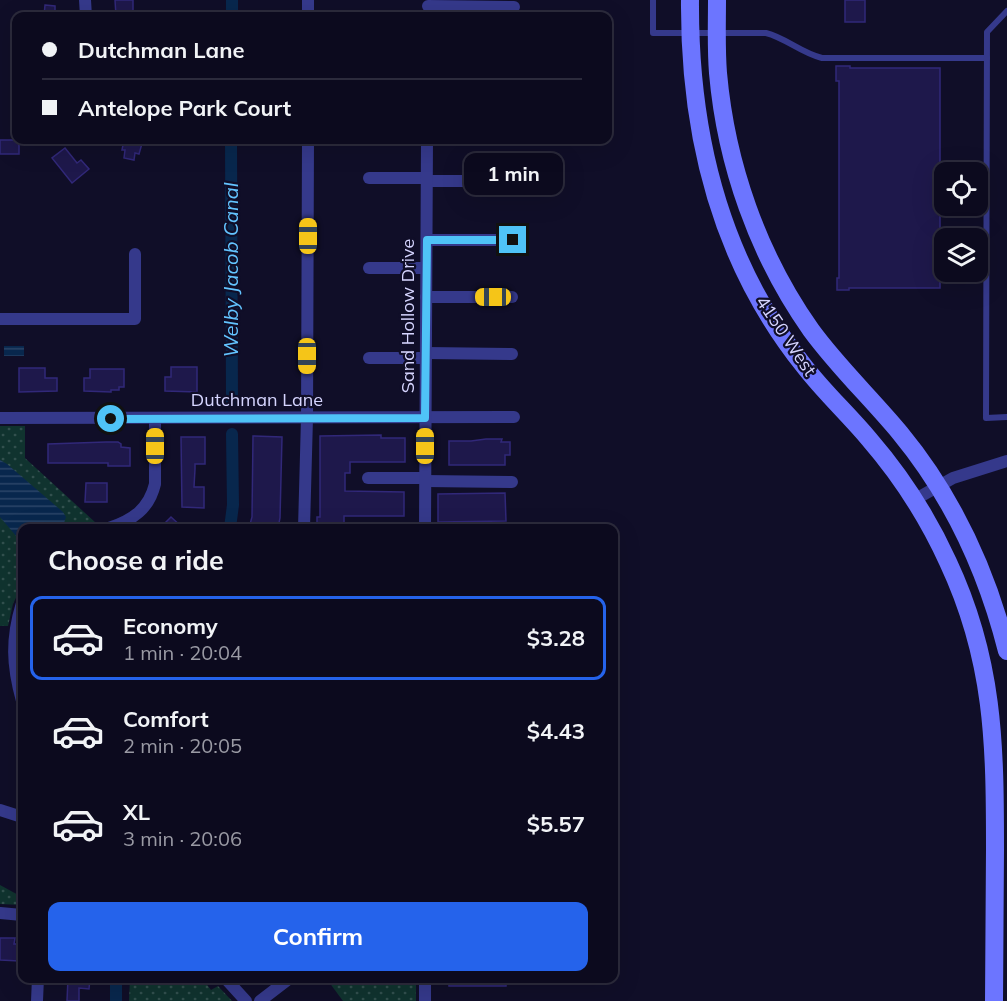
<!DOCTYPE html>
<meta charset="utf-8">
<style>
:root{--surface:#0c0a1e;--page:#1a182b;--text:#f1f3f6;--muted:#9a9aa4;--line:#2c2b3c;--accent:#2563eb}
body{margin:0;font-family:Mulish,sans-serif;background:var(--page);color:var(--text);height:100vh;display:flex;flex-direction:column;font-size:22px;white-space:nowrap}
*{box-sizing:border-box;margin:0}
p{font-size:20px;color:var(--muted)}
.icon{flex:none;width:33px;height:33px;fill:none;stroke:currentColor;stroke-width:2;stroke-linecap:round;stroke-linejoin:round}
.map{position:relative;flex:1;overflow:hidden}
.panel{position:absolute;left:18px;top:524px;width:600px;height:459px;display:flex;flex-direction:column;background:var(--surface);border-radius:12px;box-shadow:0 6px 24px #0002,0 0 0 2px var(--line)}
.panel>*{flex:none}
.guide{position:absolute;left:12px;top:12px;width:600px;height:132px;border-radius:12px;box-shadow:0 6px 24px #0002,0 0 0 2px var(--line);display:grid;align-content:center;height:132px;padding:0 30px;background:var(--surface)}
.tools{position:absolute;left:934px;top:162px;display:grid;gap:12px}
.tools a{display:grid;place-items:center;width:54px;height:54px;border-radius:12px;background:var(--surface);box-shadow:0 6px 24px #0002,0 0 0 2px var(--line);font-size:30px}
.end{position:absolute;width:27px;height:27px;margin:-14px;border:8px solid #4fc3f7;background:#111;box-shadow:0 0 0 3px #111}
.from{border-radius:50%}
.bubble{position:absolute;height:42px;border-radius:12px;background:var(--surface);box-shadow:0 6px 24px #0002,0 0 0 2px var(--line);font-size:20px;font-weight:700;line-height:42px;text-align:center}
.car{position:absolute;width:18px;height:36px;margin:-18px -9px;border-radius:8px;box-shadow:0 0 4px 2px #0007;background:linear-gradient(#f5c518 24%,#345 0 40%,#f5c518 0 76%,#345 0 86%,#f5c518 0)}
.guide b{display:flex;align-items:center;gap:21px;height:57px;font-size:22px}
.guide b+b{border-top:2px solid var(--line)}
.guide i{width:15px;height:15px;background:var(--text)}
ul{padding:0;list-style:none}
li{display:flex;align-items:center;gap:18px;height:84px;margin:0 12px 9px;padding:0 18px;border:3px solid transparent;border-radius:12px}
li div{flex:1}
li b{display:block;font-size:22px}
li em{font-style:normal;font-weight:700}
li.on{border-color:var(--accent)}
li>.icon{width:54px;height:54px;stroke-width:1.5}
h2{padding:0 30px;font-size:27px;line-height:72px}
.action{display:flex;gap:12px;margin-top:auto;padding:12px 30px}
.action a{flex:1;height:69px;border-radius:12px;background:var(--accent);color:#fff;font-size:24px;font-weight:700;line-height:69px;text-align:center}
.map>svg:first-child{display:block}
</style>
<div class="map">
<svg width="1007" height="1001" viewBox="0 0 1007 1001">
<defs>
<pattern id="park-dots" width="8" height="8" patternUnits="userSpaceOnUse" patternTransform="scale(1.5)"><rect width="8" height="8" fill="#10332f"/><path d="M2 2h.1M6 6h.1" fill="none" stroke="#32504e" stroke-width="1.8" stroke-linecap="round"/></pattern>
<pattern id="water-rules" width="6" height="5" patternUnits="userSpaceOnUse" patternTransform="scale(1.5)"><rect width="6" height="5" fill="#08274d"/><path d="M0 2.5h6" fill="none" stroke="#2b4568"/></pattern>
</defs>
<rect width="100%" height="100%" fill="#100e28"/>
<g fill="url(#park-dots)">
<path d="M0,426H25V458L96,523L85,528H22V585L13,604L8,626H0Z"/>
<path d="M0,885L22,897V905L0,904Z"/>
<path d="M130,978H202L211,990L218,986L232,1001H129Z"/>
<path d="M326,978H416V1001H343Z"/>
</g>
<g fill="url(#water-rules)">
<rect x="4" y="346" width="20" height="10"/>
<path d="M0,460L7,464L63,512L66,517L64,523L56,528H22V543L0,517Z"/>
</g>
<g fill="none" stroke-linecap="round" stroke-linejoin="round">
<g stroke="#08274d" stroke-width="12">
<path d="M232,0V16"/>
<path d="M231,140L232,401"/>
<path d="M230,528L233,505L232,434"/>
<path d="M116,1001V978"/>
</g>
</g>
<g fill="#1e184b" stroke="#312879" stroke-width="1.5">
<path d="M115,0H133V16H116Z"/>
<rect x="845" y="0" width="20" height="22"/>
<path d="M45,5L55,6V16H44Z"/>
<path d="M836,66H850V68H940V288H849V290H837V278H839V81H836Z"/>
<rect x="0" y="140" width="19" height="14"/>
<path d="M124,140H143L139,154L135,153L134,160L124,158L125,150H122Z"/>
<path d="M65,148L77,163L81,160L89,169L72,183L52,158Z"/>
<path d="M171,367H197V392L165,391V377H171Z"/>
<path d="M19,368H45V378H57V391L19,392Z"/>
<path d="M90,369H124V387H119V390H111V392L84,391V378H90Z"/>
<path d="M381,435V438H405V462H350V473H345V491L404,492V516H344V528H317V517H320V436Z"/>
<path d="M253,436L282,437L280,518L278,528H249L252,517Z"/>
<path d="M181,437H205V464H195V469L194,487H204V508L182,507Z"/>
<path d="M486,439H502L501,442H510V455H505V465H449V441H471Z"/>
<path d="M106,442H118L121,444V447L130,448V466H108V463H48V444Z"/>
<path d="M86,483H107V502H85Z"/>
<path d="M505,493L506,521L438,522V494Z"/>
<path d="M171,517L183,528H160Z"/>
<path d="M0,938H15L14,944H20L19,961L0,960Z"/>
<path d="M68,978H90L89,989L79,988V1001H67Z"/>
<rect x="449" y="978" width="57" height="8"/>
</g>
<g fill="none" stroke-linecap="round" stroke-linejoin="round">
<g stroke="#35398b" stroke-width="6">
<path d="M653,0V33H766C786,38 801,53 822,58H987"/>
<path d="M1007,11L987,32L986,418L1007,417"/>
</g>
<g stroke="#35398b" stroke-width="12">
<path d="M85,0L86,16"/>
<path d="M428,6L514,7"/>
<path d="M308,16V0"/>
<path d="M369,178H427"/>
<path d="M427,181H513"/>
<path d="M427,240H513"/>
<path d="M369,268H426"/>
<path d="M426,297H512"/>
<path d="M0,319H135V254"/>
<path d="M426,353L512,354"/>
<path d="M369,358H426"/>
<path d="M0,418L514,417"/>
<path d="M368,478H425"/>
<path d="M425,481L512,482"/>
<path d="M914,500L953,478L1007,461"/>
<path d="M109,528C133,520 149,509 155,484V419"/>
<path d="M304,528L307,418L308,140"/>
<path d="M425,528L427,140"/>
<path d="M22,603C11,639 12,665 22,701"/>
<path d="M0,810L22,817"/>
<path d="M0,913L22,915"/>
<path d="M225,978L246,1001"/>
<path d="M425,978V1001"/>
<path d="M37,1001L38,978"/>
<path d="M260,1001L290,978"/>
</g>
<g stroke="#6c75ff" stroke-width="18">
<path d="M690,0C689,132 720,261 804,366C824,392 848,414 869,439C901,476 928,518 948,562C994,660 995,744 995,849C995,900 994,950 994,1001"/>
<path d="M717,0C717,24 716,48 718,73C726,164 758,255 811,330C838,367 871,398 900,433C952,496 987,572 1007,651"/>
</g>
</g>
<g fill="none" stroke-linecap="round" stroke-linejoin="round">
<path stroke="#4fc3f7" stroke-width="8" d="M111,419L425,418L427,240H513"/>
</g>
<g text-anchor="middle" stroke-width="4.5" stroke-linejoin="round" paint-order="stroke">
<g font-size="18" fill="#d6d5ff" stroke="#100e28">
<text transform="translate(408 316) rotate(-90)" y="6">Sand Hollow Drive</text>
<text transform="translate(786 336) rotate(56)" y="6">4150 West</text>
<text x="257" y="406">Dutchman Lane</text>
</g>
<g font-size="20" font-style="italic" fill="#63c4ff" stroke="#100e28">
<text transform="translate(231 270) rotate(-90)" y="7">Welby Jacob Canal</text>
</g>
</g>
</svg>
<div class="tools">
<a><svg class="icon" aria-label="locate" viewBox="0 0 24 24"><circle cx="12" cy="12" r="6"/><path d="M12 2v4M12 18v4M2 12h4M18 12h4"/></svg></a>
<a><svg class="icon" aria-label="layers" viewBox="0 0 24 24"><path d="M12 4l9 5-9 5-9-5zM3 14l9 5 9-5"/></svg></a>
</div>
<i class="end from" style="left:111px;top:419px"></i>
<i class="end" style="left:513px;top:240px"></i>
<div class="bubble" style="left:464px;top:153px;width:99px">1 min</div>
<i class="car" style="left:308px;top:236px;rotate:0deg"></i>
<i class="car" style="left:493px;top:297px;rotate:270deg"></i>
<i class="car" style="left:307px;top:356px;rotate:180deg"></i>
<i class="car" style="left:155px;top:446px;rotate:0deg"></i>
<i class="car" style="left:425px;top:446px;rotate:0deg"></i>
<div class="guide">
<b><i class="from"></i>Dutchman Lane</b>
<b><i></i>Antelope Park Court</b>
</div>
<section class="panel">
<h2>Choose a ride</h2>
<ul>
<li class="on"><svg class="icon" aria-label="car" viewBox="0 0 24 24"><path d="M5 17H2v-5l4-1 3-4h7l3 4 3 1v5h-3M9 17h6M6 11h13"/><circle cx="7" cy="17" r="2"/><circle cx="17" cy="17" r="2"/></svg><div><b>Economy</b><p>1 min · 20:04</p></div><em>$3.28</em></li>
<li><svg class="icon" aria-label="car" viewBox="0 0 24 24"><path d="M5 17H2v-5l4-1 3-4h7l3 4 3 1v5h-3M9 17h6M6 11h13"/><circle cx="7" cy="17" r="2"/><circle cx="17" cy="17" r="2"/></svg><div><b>Comfort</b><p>2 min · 20:05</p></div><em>$4.43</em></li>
<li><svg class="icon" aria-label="car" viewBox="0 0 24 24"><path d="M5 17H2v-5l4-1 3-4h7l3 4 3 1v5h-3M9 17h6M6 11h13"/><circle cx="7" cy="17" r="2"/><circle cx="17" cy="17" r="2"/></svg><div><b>XL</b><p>3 min · 20:06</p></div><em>$5.57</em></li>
</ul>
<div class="action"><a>Confirm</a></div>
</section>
</div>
